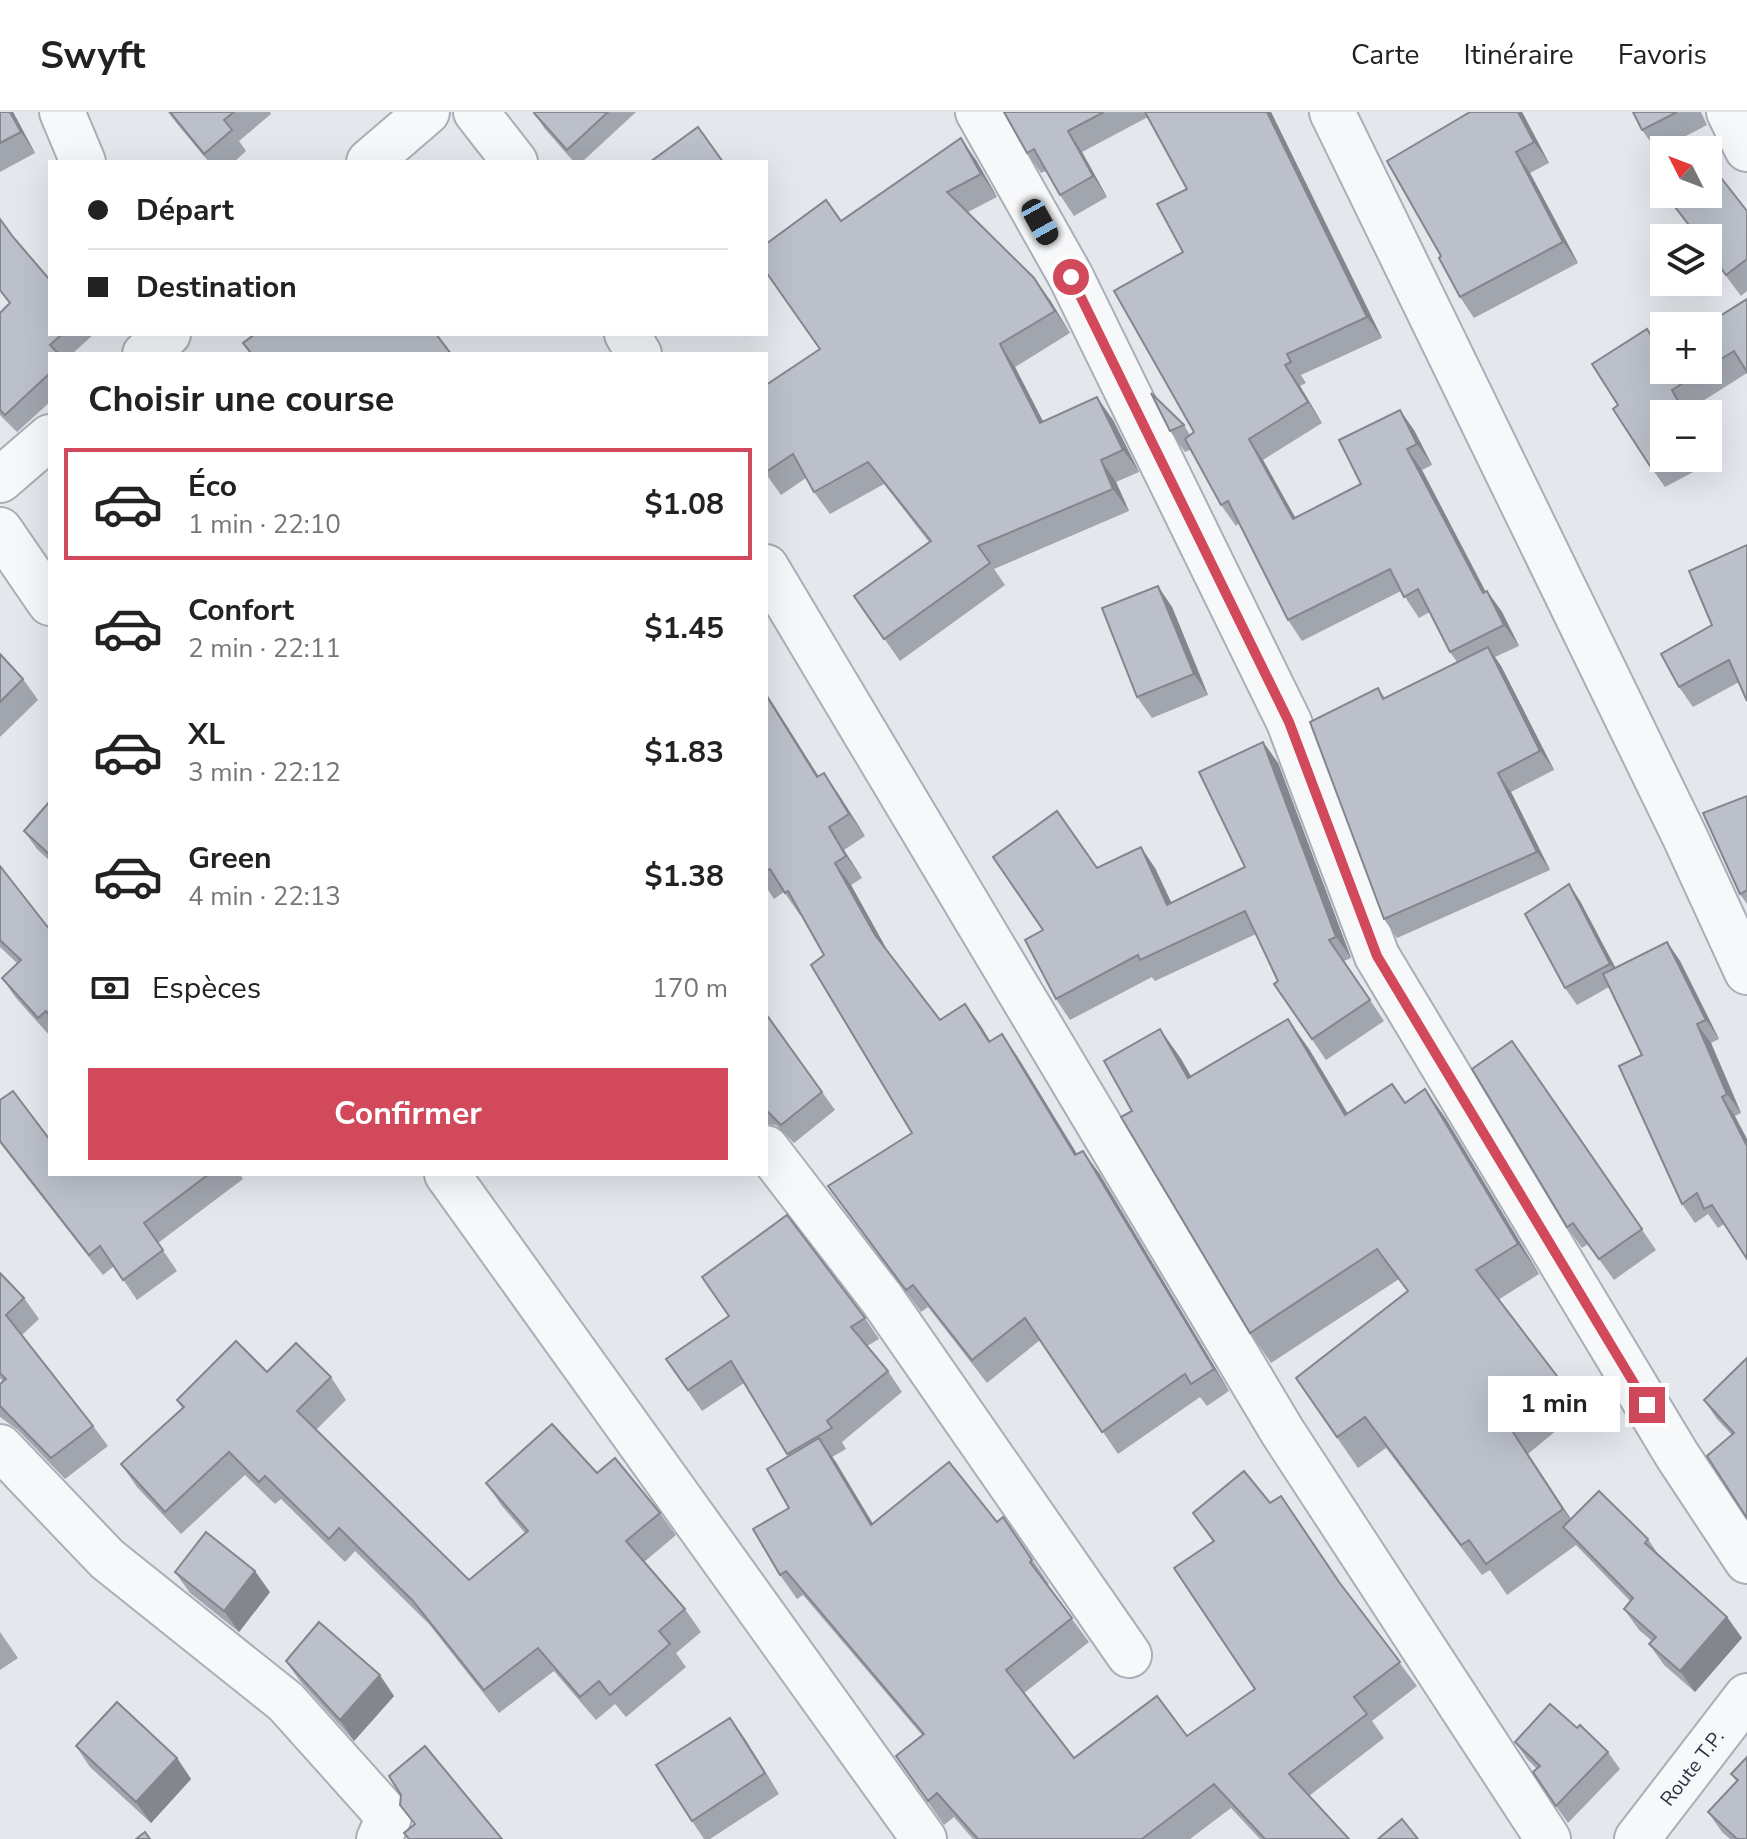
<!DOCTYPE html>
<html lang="fr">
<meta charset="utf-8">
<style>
:root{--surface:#fff;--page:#f6f6f6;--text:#222;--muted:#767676;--line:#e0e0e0;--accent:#d1495b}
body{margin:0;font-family:"Nunito Sans",sans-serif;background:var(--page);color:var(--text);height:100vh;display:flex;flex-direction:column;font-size:30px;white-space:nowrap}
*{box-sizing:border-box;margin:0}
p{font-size:26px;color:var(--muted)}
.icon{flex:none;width:44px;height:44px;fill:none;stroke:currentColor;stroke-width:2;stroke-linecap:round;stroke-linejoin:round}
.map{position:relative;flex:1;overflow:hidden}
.panel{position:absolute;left:48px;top:240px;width:720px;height:824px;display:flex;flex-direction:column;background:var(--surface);border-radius:0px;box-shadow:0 8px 32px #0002}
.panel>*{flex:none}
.top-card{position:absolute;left:48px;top:48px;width:720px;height:176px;border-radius:0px;box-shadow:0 8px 32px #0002;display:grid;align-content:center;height:176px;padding:0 40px;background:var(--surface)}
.needle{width:52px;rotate:312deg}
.fabs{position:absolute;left:1650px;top:24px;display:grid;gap:16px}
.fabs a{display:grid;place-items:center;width:72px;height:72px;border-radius:0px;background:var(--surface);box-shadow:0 8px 32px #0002;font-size:40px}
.end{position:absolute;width:36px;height:36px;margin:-18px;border:10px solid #d1495b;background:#fff;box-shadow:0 0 0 4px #fff}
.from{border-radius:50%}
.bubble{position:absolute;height:56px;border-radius:0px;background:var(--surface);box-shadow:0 8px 32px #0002;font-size:26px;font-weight:700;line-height:56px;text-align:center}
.car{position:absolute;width:24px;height:48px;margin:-24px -12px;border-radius:10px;box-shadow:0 0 6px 2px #0007;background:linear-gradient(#222 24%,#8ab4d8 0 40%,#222 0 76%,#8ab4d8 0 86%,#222 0)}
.top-card b{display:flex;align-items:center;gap:28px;height:76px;font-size:30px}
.top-card b+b{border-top:2px solid var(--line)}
.top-card i{width:20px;height:20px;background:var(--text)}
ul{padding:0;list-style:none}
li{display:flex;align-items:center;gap:24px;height:112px;margin:0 16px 12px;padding:0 24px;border:4px solid transparent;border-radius:0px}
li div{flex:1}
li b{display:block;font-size:30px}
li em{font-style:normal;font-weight:700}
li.active{border-color:var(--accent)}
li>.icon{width:72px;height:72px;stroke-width:1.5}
h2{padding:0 40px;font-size:36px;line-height:96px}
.pay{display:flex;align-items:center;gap:20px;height:88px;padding:0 40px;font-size:30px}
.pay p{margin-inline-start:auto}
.button{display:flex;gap:16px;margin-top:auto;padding:16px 40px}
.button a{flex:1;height:92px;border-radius:0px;background:var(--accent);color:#fff;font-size:32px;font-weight:700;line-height:92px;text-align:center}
header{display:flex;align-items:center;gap:48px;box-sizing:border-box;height:112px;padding:0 40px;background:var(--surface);border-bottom:2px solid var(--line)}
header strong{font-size:38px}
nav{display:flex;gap:44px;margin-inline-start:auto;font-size:28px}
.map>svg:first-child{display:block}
</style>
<header>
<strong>Swyft</strong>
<nav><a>Carte</a><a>Itinéraire</a><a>Favoris</a></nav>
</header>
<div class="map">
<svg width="1747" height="1727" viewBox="0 0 1747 1727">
<rect width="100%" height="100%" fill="#e4e7ec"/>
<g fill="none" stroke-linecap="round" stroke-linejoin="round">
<defs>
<g id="minor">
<path d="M62,0L83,50"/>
<path d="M476,0L515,50"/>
<path d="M978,0L1071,165L1289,610L1377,844L1677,1343L1747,1449"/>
<path d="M1332,0L1684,723L1747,860"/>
<path d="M1729,0L1747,37"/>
<path d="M369,50L427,0"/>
<path d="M627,222L639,242"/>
<path d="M145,242L168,222"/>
<path d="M0,368L50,325"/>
<path d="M0,418L50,491"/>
<path d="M766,455L1282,1319L1548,1727"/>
<path d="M766,1036L882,1187L1129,1543"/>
<path d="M447,1062L924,1727"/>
<path d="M0,1335L107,1447L286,1590L389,1705L379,1727"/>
<path id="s1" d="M1637,1727L1747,1584"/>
</g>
</defs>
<use href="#minor" stroke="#a9aeb7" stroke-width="48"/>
<use href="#minor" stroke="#f7f8fa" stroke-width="44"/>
</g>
<g fill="#a1a5ae">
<path d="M0,0H13L35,41L0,60Z"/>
<path d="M168,0H270L271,2L239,29L246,39L234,50H209L178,13Z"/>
<path d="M535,0H636L582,50H574L545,17L534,1Z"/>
<path d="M1004,0H1271L1382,226L1301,263L1306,271L1300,274L1322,311L1263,348L1295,406L1361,372L1414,318L1432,353L1422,358L1486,480L1487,479L1502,500L1519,534L1495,545L1501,554L1554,658L1511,680L1550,758L1397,826L1384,807L1378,576L1385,586L1457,550L1450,540L1430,500L1419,506L1401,479L1302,529L1288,508L1239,411L1236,414L1221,393L1190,338L1185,340L1170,319L1184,313L1190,323L1194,320L1183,140L1187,77L1148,5L1082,40L1107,85L1074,104L1060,83L1046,59L1041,61L1027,41Z"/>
<path d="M1522,0L1549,51L1530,61L1578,151L1474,206L1460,185L1441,144Z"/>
<path d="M1633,0H1701L1707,13L1657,39L1642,18Z"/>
<path d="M976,48L997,85L968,100L1050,188L1070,221L1015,255L1043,309L1113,308L1139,360L1116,370L1129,399L994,457L1005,473L900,549L854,484L929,430L884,372L830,402L814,380L806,366L781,383L766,362V273L820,237L841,109Z"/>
<path d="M1675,95L1747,99V179L1741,184L1708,140V126H1698Z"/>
<path d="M1747,187V261L1687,299L1688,302H1664V346H1708V338L1714,349L1665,375L1650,354L1664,258H1708V214Z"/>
<path d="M0,201L50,222H94L72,242H50V290L17,320L0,303Z"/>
<path d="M1172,495L1208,583L1152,606L1137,585Z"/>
<path d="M1712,513L1739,570L1693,595L1679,575Z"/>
<path d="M0,542L23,567L38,588L0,625Z"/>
<path d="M766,581L818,664L824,661L839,683L865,724L844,738L862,766L851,773L887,838L940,908L965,892L990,929L1017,944L1077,1042L1099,1061L1229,1279L1207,1294L1200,1285L1118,1342L1040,1228L987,1271L928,1195L921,1200L828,1074L912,1021L824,843L801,803H800L784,780L774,787L766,775Z"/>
<path d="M1263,630L1278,651L1351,846L1344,849L1384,909L1326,948L1274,872L1278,869L1256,822L1155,869L1152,865L1070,908L1056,887L1043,818L1097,756H1155L1171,791L1245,755Z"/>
<path d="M1747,684V792L1740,782Z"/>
<path d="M50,689V749L37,737L24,719Z"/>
<path d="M0,754L50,818V924L16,886L2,866L18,852L0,835Z"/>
<path d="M1569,772L1580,789L1615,856L1667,830L1680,849L1719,927L1711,931L1741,1001L1735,1004L1724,1112L1718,1116L1708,1102L1695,1111L1682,1092L1642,943L1609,875L1577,893L1565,876Z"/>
<path d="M766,902L835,998L794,1031L776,1013L766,1012Z"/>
<path d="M1160,917L1181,947L1191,964L1309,937L1348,1002L1405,990L1425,977L1446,1007L1539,1162L1498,1188L1560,1268L1581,1298L1528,1342L1571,1407L1648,1427L1660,1445L1727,1505L1742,1526L1695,1580L1664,1553L1649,1532L1652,1529L1639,1518L1624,1497L1631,1490L1576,1433L1507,1483L1490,1458L1482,1463L1386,1336L1358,1356L1296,1266L1408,1179L1399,1167L1271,1251L1250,1221L1132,999Z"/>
<path d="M1512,929L1656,1138L1614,1168L1588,1132L1582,1136L1567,1115Z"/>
<path d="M0,988L50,1062H240L243,1067L158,1131L177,1159L137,1188L114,1154L103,1163L0,1031Z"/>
<path d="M0,1161L24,1186L39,1207L22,1223L93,1314L108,1334L65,1367L18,1318L0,1305V1272L3,1270L0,1266Z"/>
<path d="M865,1206L879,1227L867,1234L888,1259L902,1280L842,1330L846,1337L832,1345L873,1412L997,1410L1003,1405L1049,1472L1047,1473L1089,1530L1024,1581L1074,1646L1187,1624L1255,1577L1213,1430L1193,1401L1270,1391L1344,1477L1417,1574L1372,1609L1384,1626L1309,1684L1349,1727H1260L1231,1696L1190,1727H973L954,1705L944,1713L896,1644L922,1623L803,1483L797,1487L780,1463L789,1396L788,1344L744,1271L702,1299L666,1247Z"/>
<path d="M1747,1246V1406L1732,1323L1717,1307L1704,1288Z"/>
<path d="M267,1260L331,1265L346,1288L316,1318L469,1468L525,1421L502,1394L486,1371L597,1361L657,1397L676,1423L644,1450L685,1497L701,1520L676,1541L686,1555L626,1605L615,1592L596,1608L554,1559L499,1601L429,1512L355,1439L345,1450L281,1387L275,1392L245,1363L181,1422L137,1375L121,1352L182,1296L177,1288Z"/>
<path d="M175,1460L270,1480L239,1520L190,1481Z"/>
<path d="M0,1520L18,1546L0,1558Z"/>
<path d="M286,1549L394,1584L354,1629L300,1569Z"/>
<path d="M730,1606L779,1682L710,1727H704L692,1709Z"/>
<path d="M1577,1616L1608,1640L1620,1657L1568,1711L1556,1694L1537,1657L1527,1647L1515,1630Z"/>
<path d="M76,1634L177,1646L191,1667L151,1711L90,1655Z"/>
<path d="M1747,1645V1727H1730L1722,1720L1708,1700L1737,1670L1731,1662Z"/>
</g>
<g fill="#83868d">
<path d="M10,0H13L35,41L21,20Z"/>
<path d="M1267,0H1271L1382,226L1367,205Z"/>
<path d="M1518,0H1522L1549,51L1534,30Z"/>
<path d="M1068,19L1082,40L1107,85L1093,64Z"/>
<path d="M961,26L976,48L997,85L981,62Z"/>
<path d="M1516,40L1530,61L1578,151L1563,130Z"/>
<path d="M1034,166L1050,188L1070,221L1055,199Z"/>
<path d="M1000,232L1015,255L1055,333L1040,311Z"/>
<path d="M1285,253L1300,274L1322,311L1308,290Z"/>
<path d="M1672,278L1688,302H1685Z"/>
<path d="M1097,285L1113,308L1139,360L1123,338Z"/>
<path d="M1400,298L1414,318L1432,353L1417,332Z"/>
<path d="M1249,327L1263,348L1308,428L1293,407Z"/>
<path d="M1407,337L1422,358L1497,502L1483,481Z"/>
<path d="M1101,348L1116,370L1129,399L1113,377Z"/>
<path d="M1158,474L1172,495L1208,583L1194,562Z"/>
<path d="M1487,479L1502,500L1519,534L1504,513Z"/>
<path d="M1488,535L1501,554L1554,658L1540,639Z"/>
<path d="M766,581L833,687L817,665L766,583Z"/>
<path d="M1263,630L1278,651L1351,846L1336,825Z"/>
<path d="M824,661L839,683L865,724L849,702Z"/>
<path d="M1498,661L1511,680L1550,758L1537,740Z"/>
<path d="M829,715L844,738L862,766L846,744Z"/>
<path d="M1141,735L1155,756L1182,813L1167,793Z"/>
<path d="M835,751L851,773L891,845L875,823Z"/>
<path d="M1569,772L1580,789L1622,868L1610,852Z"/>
<path d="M1667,830L1680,849L1719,927L1706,908Z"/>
<path d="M965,892L981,914L1004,952L989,930Z"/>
<path d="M1288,907L1309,937L1367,1034L1345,1003Z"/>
<path d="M1697,912L1711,931L1741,1001L1727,982Z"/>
<path d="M1160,917L1181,947L1209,996L1188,966Z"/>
<path d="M1002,922L1017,944L1091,1065L1075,1043Z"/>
<path d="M1425,977L1446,1007L1539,1162L1518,1132Z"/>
<path d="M1722,985L1735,1004L1747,1027V1034Z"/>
<path d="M1083,1039L1099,1061L1229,1279L1214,1257Z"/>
<path d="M1507,1311L1528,1342L1584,1427L1563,1397Z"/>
<path d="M819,1326L836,1350L888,1437L871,1413Z"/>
<path d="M255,1459L270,1480L239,1520L224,1499Z"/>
<path d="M1727,1505L1742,1526L1695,1580L1680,1559Z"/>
<path d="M380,1563L394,1584L354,1629L340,1608Z"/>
<path d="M730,1606L745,1627L779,1682L765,1661Z"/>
<path d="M177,1646L191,1667L151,1711L136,1690Z"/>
</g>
<g fill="#bbc0ca" stroke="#83868d" stroke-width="2">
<path d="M0,0H10L21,20L0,31Z"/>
<path d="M170,0H234L224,8L232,18L204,42Z"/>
<path d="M535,0H608L567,38L534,1Z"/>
<path d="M1004,0H1104L1068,19L1093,64L1060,83L1034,37L1027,41Z"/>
<path d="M1145,0H1267L1367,205L1287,242L1291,250L1285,253L1308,290L1249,327L1293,407L1361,372L1339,328L1400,298L1417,332L1407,337L1483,481L1487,479L1504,513L1450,540L1418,477L1404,485L1390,457L1288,508L1228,389L1221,393L1185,327L1194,320L1114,179L1183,140L1157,92L1187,77Z"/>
<path d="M1470,0H1518L1534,30L1516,40L1563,130L1460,185L1439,146L1441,144L1387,49Z"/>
<path d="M1633,0H1677L1642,18Z"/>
<path d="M698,15L723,50H650Z"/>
<path d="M961,26L981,62L947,80L1034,166L1055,199L1000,232L1040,311L1097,285L1123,338L1101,348L1113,377L978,434L990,451L884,527L854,484L931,429L868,350L814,380L793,342L766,360V273L820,237L766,160V132L826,88L841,109Z"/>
<path d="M1718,62L1747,99V147L1726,163L1708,138V126H1699L1675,95L1692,82H1708V70Z"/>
<path d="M0,107L13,125L50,168V222H62L50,233L59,242H50V261L5,303L0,298V201L10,191L0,178Z"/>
<path d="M1747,187V260L1734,239L1708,255V214H1704Z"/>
<path d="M1647,217L1662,241L1664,239V258H1704L1672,278L1685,302H1664L1665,346L1650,354L1613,297L1618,293L1592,252Z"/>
<path d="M255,222H436L451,242H370L369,241L367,242H248L250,240L243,231Z"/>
<path d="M1151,281L1184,313L1170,319Z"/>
<path d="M1747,433V589L1729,548L1679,575L1661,542L1712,513L1689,459Z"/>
<path d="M1158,474L1194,562L1137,585L1102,496Z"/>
<path d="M1488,535L1540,639L1498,661L1537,740L1384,807L1310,610L1378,576L1383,587Z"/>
<path d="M0,542L23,567L0,590Z"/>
<path d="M766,583L817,665L824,661L849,702L829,715L846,744L835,751L875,823L940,908L965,892L989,930L1002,922L1075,1043L1083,1039L1214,1257L1191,1272L1185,1262L1102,1320L1025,1206L972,1248L913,1173L906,1178L828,1074L912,1021L811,853L824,843L788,779L785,781L770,757L766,759Z"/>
<path d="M1263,630L1336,825L1329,828L1370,888L1312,927L1274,872L1278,869L1245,799L1140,848L1138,843L1056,887L1025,828L1043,818L993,745L1057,699L1097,756L1141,735L1167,793L1245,755L1199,660Z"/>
<path d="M1747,684V778L1740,782L1703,701Z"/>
<path d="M50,689V743L24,719Z"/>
<path d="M0,754L50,818V905L46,899L38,906L2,866L21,848L0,828Z"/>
<path d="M1569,772L1610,852L1565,876L1525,802Z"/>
<path d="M1667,830L1706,908L1697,912L1727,982L1722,985L1747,1034V1147L1712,1093L1704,1097L1697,1081L1682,1092L1619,954L1642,943L1603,862Z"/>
<path d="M766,902L822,980L781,1013L766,998Z"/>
<path d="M1288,907L1345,1003L1392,972L1405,991L1425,977L1518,1132L1476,1158L1560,1268L1507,1311L1563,1397L1486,1452L1469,1428L1461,1433L1365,1305L1337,1325L1296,1266L1408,1179L1377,1137L1250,1221L1121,1005L1132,999L1104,949L1160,917L1188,966Z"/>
<path d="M1512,929L1642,1117L1599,1147L1573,1111L1567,1115L1472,957Z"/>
<path d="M13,979L50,1028V1062H209L144,1111L163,1138L123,1168L100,1134L89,1143L0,1029V988Z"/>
<path d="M787,1103L865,1206L851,1215L888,1259L827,1309L832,1316L787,1342L731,1249L688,1278L666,1247L729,1204L702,1165Z"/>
<path d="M0,1161L24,1186L6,1203L93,1314L51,1346L0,1294V1272L6,1267L0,1261Z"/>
<path d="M236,1229L267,1260L296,1231L331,1265L297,1299L469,1468L528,1419L486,1371L552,1312L597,1361L615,1346L660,1401L626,1429L685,1497L659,1519L670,1532L610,1583L599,1569L580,1585L538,1536L484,1578L413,1489L339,1416L329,1427L265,1364L259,1370L229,1340L165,1400L121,1352L184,1295L177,1288Z"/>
<path d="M1747,1246V1406L1707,1344L1734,1321L1704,1288Z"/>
<path d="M819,1326L871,1413L949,1350L997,1410L1003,1405L1032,1448L1030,1450L1072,1506L1006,1558L1074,1646L1157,1584L1187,1624L1255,1577L1174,1456L1214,1429L1193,1401L1244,1359L1270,1391L1281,1384L1339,1470L1400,1550L1354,1585L1367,1602L1289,1662L1349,1727H1265L1214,1672L1142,1727H978L937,1681L928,1689L896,1644L924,1622L786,1459L780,1463L753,1417L789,1396L767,1357Z"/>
<path d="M1599,1379L1648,1427L1645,1431L1727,1505L1680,1559L1649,1532L1656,1525L1624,1497L1633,1486L1563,1415Z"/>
<path d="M206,1420L255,1459L224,1499L175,1460Z"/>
<path d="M319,1510L380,1563L340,1608L286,1549Z"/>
<path d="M117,1590L177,1646L136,1690L76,1634Z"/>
<path d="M1550,1592L1577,1616L1580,1613L1608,1640L1556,1694L1533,1660L1540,1654L1515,1630Z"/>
<path d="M730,1606L765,1661L692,1709L656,1653Z"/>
<path d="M425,1634L502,1727H409L404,1721L415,1712L400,1693L401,1683L389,1664Z"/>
<path d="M1747,1645V1727H1737L1708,1700L1738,1668L1731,1662Z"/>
<path d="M1402,1707L1418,1727H1378Z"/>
<path d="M145,1720L150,1727H136Z"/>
</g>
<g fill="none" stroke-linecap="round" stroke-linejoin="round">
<path stroke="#d1495b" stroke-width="10" d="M1071,165L1289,610L1377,844L1647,1293"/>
</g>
<g text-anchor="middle" stroke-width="6" stroke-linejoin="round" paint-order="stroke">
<g font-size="20" fill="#2b3445" stroke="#f4f6f9">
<text dy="7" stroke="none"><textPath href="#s1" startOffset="90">Route T.P.</textPath></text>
</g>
</g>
</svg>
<div class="fabs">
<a><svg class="needle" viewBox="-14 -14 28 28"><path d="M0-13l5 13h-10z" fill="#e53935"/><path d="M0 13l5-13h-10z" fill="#767676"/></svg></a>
<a><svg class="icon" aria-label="layers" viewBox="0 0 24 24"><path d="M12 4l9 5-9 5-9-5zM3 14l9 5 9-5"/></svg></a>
<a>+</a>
<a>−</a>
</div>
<i class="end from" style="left:1071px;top:165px"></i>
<i class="end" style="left:1647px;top:1293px"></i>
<div class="bubble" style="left:1488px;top:1264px;width:132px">1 min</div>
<i class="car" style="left:1040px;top:110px;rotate:151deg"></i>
<div class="top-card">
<b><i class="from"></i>Départ</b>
<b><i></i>Destination</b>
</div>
<section class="panel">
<h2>Choisir une course</h2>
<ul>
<li class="active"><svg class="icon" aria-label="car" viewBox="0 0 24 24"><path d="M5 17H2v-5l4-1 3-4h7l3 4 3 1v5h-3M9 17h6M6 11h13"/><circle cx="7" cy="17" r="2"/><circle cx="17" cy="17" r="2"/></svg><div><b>Éco</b><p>1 min · 22:10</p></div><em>$1.08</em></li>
<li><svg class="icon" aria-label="car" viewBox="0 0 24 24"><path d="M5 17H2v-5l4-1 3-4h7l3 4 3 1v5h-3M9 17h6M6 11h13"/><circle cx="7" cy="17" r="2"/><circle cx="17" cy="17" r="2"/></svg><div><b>Confort</b><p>2 min · 22:11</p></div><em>$1.45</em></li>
<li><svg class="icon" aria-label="car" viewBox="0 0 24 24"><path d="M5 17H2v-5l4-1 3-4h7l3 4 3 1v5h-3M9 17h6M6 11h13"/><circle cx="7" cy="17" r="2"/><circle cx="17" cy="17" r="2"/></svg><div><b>XL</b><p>3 min · 22:12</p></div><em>$1.83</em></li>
<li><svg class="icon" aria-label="car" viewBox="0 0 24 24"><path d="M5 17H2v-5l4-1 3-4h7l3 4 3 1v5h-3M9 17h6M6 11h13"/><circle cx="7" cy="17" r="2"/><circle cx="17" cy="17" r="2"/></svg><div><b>Green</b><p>4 min · 22:13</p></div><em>$1.38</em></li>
</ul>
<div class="pay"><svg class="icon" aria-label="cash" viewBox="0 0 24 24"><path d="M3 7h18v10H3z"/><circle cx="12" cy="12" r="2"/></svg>Espèces<p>170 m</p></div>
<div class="button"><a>Confirmer</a></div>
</section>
</div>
